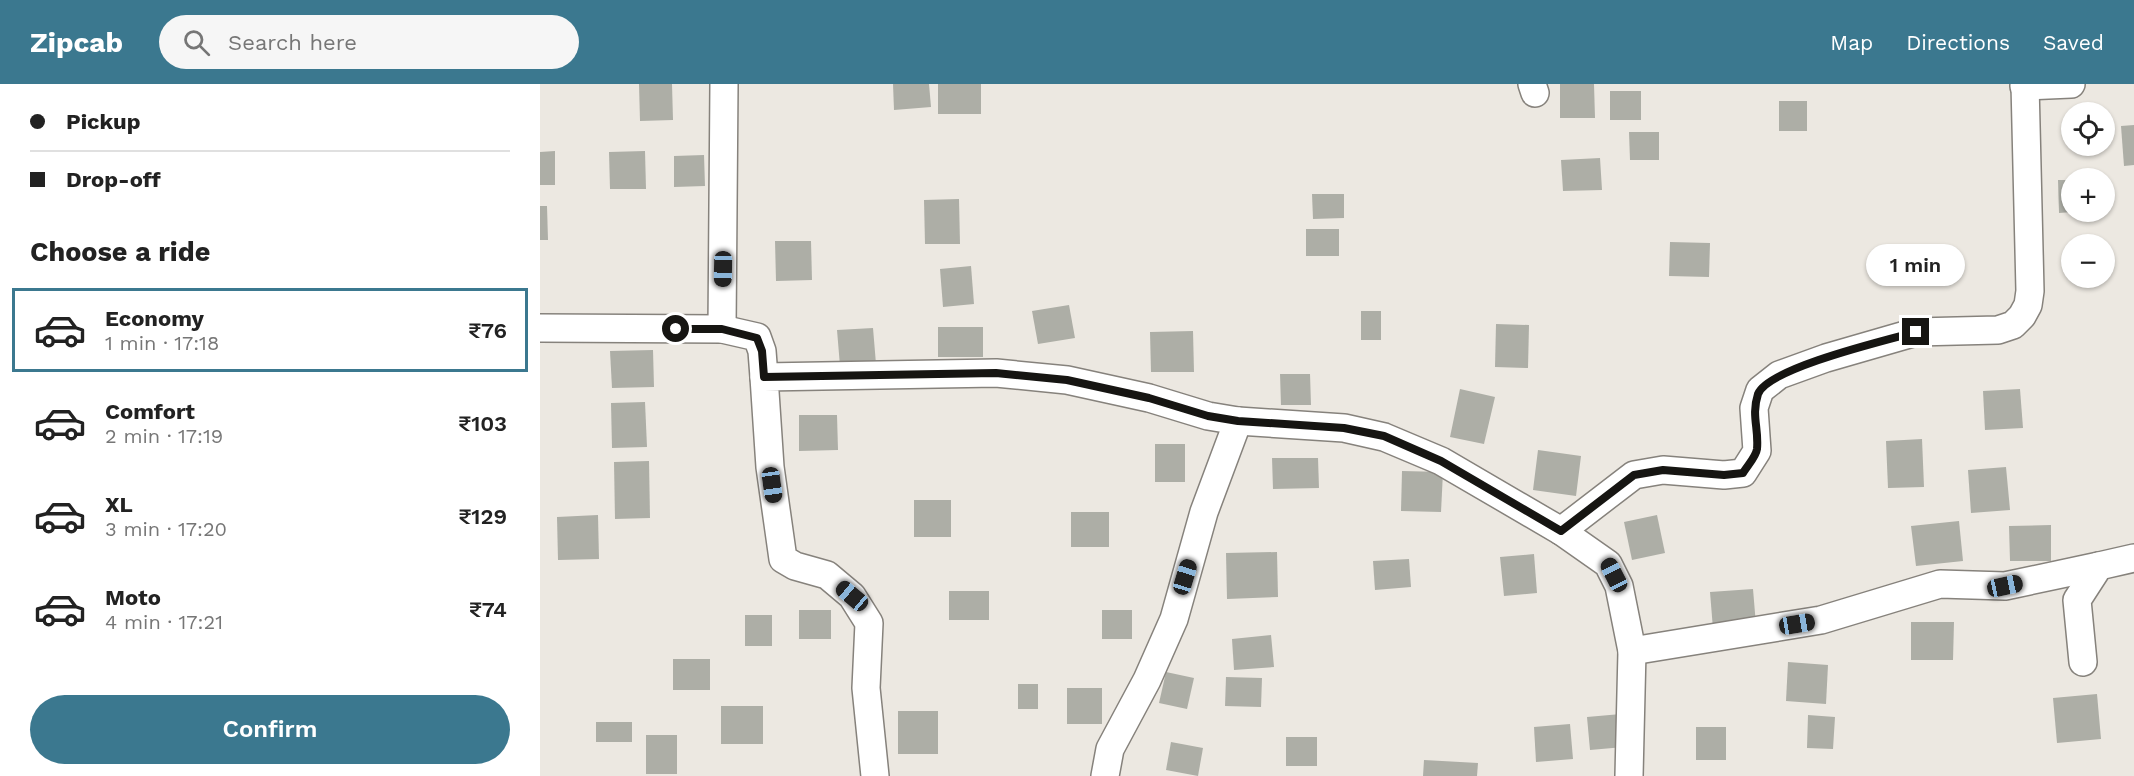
<!DOCTYPE html>
<meta charset="utf-8">
<style>
:root{--surface:#fff;--page:#f6f6f6;--text:#222;--muted:#767676;--line:#e0e0e0;--accent:#3b788f}
body{margin:0;font-family:"Work Sans",sans-serif;background:var(--page);color:var(--text);height:100vh;display:flex;flex-direction:column;font-size:22px;white-space:nowrap}
*{box-sizing:border-box;margin:0}
p{font-size:20px;color:var(--muted)}
.icon{flex:none;width:33px;height:33px;fill:none;stroke:currentColor;stroke-width:2;stroke-linecap:round;stroke-linejoin:round}
.map{position:relative;flex:1;overflow:hidden}
.side{display:flex;flex-direction:column;background:var(--surface);width:540px}
.side>*{flex:none}
.hud{display:grid;align-content:center;height:132px;padding:0 30px;background:var(--surface)}
.controls{position:absolute;left:1521px;top:18px;display:grid;gap:12px}
.controls a{display:grid;place-items:center;width:54px;height:54px;border-radius:50%;background:var(--surface);box-shadow:0 2px 4px #0004;font-size:30px}
.end{position:absolute;width:27px;height:27px;margin:-14px;border:8px solid #161512;background:#fff;box-shadow:0 0 0 3px #fff}
.from{border-radius:50%}
.bubble{position:absolute;height:42px;border-radius:21px;background:var(--surface);box-shadow:0 2px 4px #0004;font-size:20px;font-weight:600;line-height:42px;text-align:center}
.car{position:absolute;width:18px;height:36px;margin:-18px -9px;border-radius:8px;box-shadow:0 0 4px 2px #0007;background:linear-gradient(#222 24%,#8ab4d8 0 40%,#222 0 76%,#8ab4d8 0 86%,#222 0)}
.hud b{display:flex;align-items:center;gap:21px;height:57px;font-size:22px}
.hud b+b{border-top:2px solid var(--line)}
.hud i{width:15px;height:15px;background:var(--text)}
ul{padding:0;list-style:none}
li{display:flex;align-items:center;gap:18px;height:84px;margin:0 12px 9px;padding:0 18px;border:3px solid transparent;border-radius:0px}
li div{flex:1}
li b{display:block;font-size:22px}
li em{font-style:normal;font-weight:600}
li.current{border-color:var(--accent)}
li>.icon{width:54px;height:54px;stroke-width:1.5}
h2{padding:0 30px;font-size:27px;line-height:72px}
.button{display:flex;gap:12px;margin-top:auto;padding:12px 30px}
.button a{flex:1;height:69px;border-radius:36px;background:var(--accent);color:#fff;font-size:24px;font-weight:600;line-height:69px;text-align:center}
header{display:flex;align-items:center;gap:36px;box-sizing:border-box;height:84px;padding:0 30px;background:var(--accent);color:#fff}
header strong{font-size:28px}
nav{display:flex;gap:33px;margin-inline-start:auto;font-size:21px}
.search{width:420px;height:54px;background:var(--page);display:flex;align-items:center;gap:15px;box-sizing:border-box;padding:0 21px;border-radius:33px;color:var(--muted);font-size:22px}
main{display:flex;flex:1;min-height:0}
.map>svg:first-child{display:block}
</style>
<header>
<strong>Zipcab</strong>
<div class="search"><svg class="icon" aria-label="search" viewBox="0 0 24 24"><circle cx="10" cy="10" r="6"/><path d="M15 15l6 6"/></svg>Search here</div>
<nav><a>Map</a><a>Directions</a><a>Saved</a></nav>
</header>
<main>
<section class="side">
<div class="hud">
<b><i class="from"></i>Pickup</b>
<b><i></i>Drop-off</b>
</div>
<h2>Choose a ride</h2>
<ul>
<li class="current"><svg class="icon" aria-label="car" viewBox="0 0 24 24"><path d="M5 17H2v-5l4-1 3-4h7l3 4 3 1v5h-3M9 17h6M6 11h13"/><circle cx="7" cy="17" r="2"/><circle cx="17" cy="17" r="2"/></svg><div><b>Economy</b><p>1 min · 17:18</p></div><em>₹76</em></li>
<li><svg class="icon" aria-label="car" viewBox="0 0 24 24"><path d="M5 17H2v-5l4-1 3-4h7l3 4 3 1v5h-3M9 17h6M6 11h13"/><circle cx="7" cy="17" r="2"/><circle cx="17" cy="17" r="2"/></svg><div><b>Comfort</b><p>2 min · 17:19</p></div><em>₹103</em></li>
<li><svg class="icon" aria-label="car" viewBox="0 0 24 24"><path d="M5 17H2v-5l4-1 3-4h7l3 4 3 1v5h-3M9 17h6M6 11h13"/><circle cx="7" cy="17" r="2"/><circle cx="17" cy="17" r="2"/></svg><div><b>XL</b><p>3 min · 17:20</p></div><em>₹129</em></li>
<li><svg class="icon" aria-label="car" viewBox="0 0 24 24"><path d="M5 17H2v-5l4-1 3-4h7l3 4 3 1v5h-3M9 17h6M6 11h13"/><circle cx="7" cy="17" r="2"/><circle cx="17" cy="17" r="2"/></svg><div><b>Moto</b><p>4 min · 17:21</p></div><em>₹74</em></li>
</ul>
<div class="button"><a>Confirm</a></div>
</section>
<div class="map">
<svg width="1594" height="692" viewBox="0 0 1594 692">
<rect width="100%" height="100%" fill="#ece8e1"/>
<g fill="#adaea6">
<path d="M99,0H132L133,36L100,37Z"/>
<path d="M353,0H389L391,23L354,26Z"/>
<rect x="398" y="0" width="43" height="30"/>
<path d="M1020,0H1054L1055,34H1020Z"/>
<rect x="1070" y="7" width="31" height="29"/>
<rect x="1239" y="17" width="28" height="30"/>
<path d="M1594,41V81L1584,82L1581,42Z"/>
<path d="M1089,48H1119V76H1090Z"/>
<path d="M15,67V101H0V68Z"/>
<path d="M105,67L106,105H70L69,68Z"/>
<path d="M164,71L165,102L134,103V72Z"/>
<path d="M1060,74L1062,106L1023,107L1021,76Z"/>
<path d="M1518,96H1532V128L1519,129Z"/>
<path d="M772,110H804V134L773,135Z"/>
<path d="M419,115L420,160H385L384,116Z"/>
<path d="M0,122H7L8,156H0Z"/>
<rect x="766" y="145" width="33" height="27"/>
<path d="M235,157H271L272,196L236,197Z"/>
<path d="M1130,158L1170,159L1169,193L1129,192Z"/>
<path d="M431,182L434,220L403,223L400,185Z"/>
<path d="M529,221L535,254L498,260L492,227Z"/>
<rect x="821" y="227" width="20" height="29"/>
<path d="M956,240L989,241L988,284L955,283Z"/>
<rect x="398" y="243" width="45" height="30"/>
<path d="M333,244L336,280L300,282L297,246Z"/>
<path d="M653,247L654,288H611L610,248Z"/>
<path d="M113,266L114,303L72,304L70,267Z"/>
<path d="M740,290H770L771,321H741Z"/>
<path d="M920,305L955,313L944,360L910,353Z"/>
<path d="M1480,305L1483,344L1445,346L1443,307Z"/>
<path d="M105,318L107,363L72,364L71,319Z"/>
<path d="M259,331H297L298,366L259,367Z"/>
<path d="M1382,355L1384,403L1348,404L1346,357Z"/>
<rect x="615" y="360" width="30" height="38"/>
<path d="M998,366L1041,372L1036,412L993,406Z"/>
<path d="M732,374H778L779,404L733,405Z"/>
<path d="M109,377L110,434L75,435L74,378Z"/>
<path d="M1466,383L1470,426L1431,429L1428,386Z"/>
<path d="M862,387L903,388L901,428L861,427Z"/>
<rect x="374" y="416" width="37" height="37"/>
<rect x="531" y="428" width="38" height="35"/>
<path d="M58,431L59,475L18,476L17,433Z"/>
<path d="M1117,431L1125,469L1092,476L1084,438Z"/>
<path d="M1419,437L1423,477L1376,482L1371,442Z"/>
<path d="M1511,441V477H1470L1469,442Z"/>
<path d="M737,468L738,513L687,515L686,469Z"/>
<path d="M994,470L997,509L964,512L960,473Z"/>
<path d="M869,475L871,503L835,506L833,477Z"/>
<path d="M1213,505L1216,541L1173,545L1170,508Z"/>
<rect x="409" y="507" width="40" height="29"/>
<rect x="259" y="526" width="32" height="29"/>
<rect x="562" y="526" width="30" height="29"/>
<rect x="205" y="531" width="27" height="31"/>
<path d="M1371,538H1414L1413,576H1371Z"/>
<path d="M731,551L734,583L694,586L692,555Z"/>
<rect x="133" y="575" width="37" height="31"/>
<path d="M1248,578L1288,581L1286,620L1246,617Z"/>
<path d="M626,588L654,594L647,625L619,619Z"/>
<path d="M686,593L722,594L721,623L685,622Z"/>
<rect x="478" y="600" width="20" height="25"/>
<rect x="527" y="604" width="35" height="36"/>
<path d="M1557,610L1561,655L1517,659L1513,614Z"/>
<rect x="181" y="622" width="42" height="38"/>
<rect x="358" y="627" width="40" height="43"/>
<path d="M1081,630L1084,663L1050,666L1047,633Z"/>
<path d="M1268,631L1295,633L1293,665L1267,664Z"/>
<rect x="56" y="638" width="36" height="20"/>
<path d="M1030,640L1033,675L996,678L994,643Z"/>
<rect x="1156" y="643" width="30" height="33"/>
<rect x="106" y="651" width="31" height="39"/>
<rect x="746" y="653" width="31" height="29"/>
<path d="M631,658L663,664L658,692L626,686Z"/>
<path d="M884,676L938,679L937,692H883Z"/>
</g>
<g fill="none" stroke-linecap="round" stroke-linejoin="round">
<defs>
<g id="minor">
<path d="M992,0L995,9"/>
<path d="M1484,2L1531,0"/>
<path d="M0,244L182,245L217,253L222,267L224,293"/>
<path d="M182,245L184,0"/>
<path d="M1021,447L1068,480L1079,502L1092,567L1089,692"/>
<path d="M1092,567L1281,536L1400,500L1465,502L1559,482"/>
<path d="M1543,578L1537,516L1559,482L1594,474"/>
<path d="M335,692L326,604L329,539L312,512L287,491L255,482L243,475L230,383L224,293L456,289L527,296L609,314L668,332L698,337L804,344L844,353L901,377L1021,447L1094,391L1123,386L1184,391L1203,389L1217,367L1214,324L1220,306L1239,291L1286,274L1376,248L1458,246L1473,241L1482,232L1488,221L1490,207L1485,0"/>
<path d="M565,692L570,665L607,596L634,535L664,428L698,337"/>
</g>
</defs>
<use href="#minor" stroke="#86827c" stroke-width="30"/>
<use href="#minor" stroke="#fff" stroke-width="27"/>
</g>
<g fill="none" stroke-linecap="round" stroke-linejoin="round">
<path stroke="#161512" stroke-width="8" d="M136,245H182L217,254L222,267L224,293L456,289L527,296L609,314L668,332L698,337L804,344L844,352L901,377L1021,447L1094,391L1123,386L1184,391L1203,389C1207,382 1216,373 1217,365C1219,344 1211,332 1218,310C1228,284 1347,256 1376,248"/>
</g>
</svg>
<div class="controls">
<a><svg class="icon" aria-label="locate" viewBox="0 0 24 24"><circle cx="12" cy="12" r="6"/><path d="M12 2v4M12 18v4M2 12h4M18 12h4"/></svg></a>
<a>+</a>
<a>−</a>
</div>
<i class="end from" style="left:136px;top:245px"></i>
<i class="end" style="left:1376px;top:248px"></i>
<div class="bubble" style="left:1326px;top:160px;width:99px">1 min</div>
<i class="car" style="left:183px;top:185px;rotate:181deg"></i>
<i class="car" style="left:232px;top:401px;rotate:172deg"></i>
<i class="car" style="left:1074px;top:491px;rotate:333deg"></i>
<i class="car" style="left:645px;top:493px;rotate:17deg"></i>
<i class="car" style="left:1465px;top:502px;rotate:78deg"></i>
<i class="car" style="left:312px;top:512px;rotate:310deg"></i>
<i class="car" style="left:1257px;top:540px;rotate:81deg"></i>
</div>
</main>
